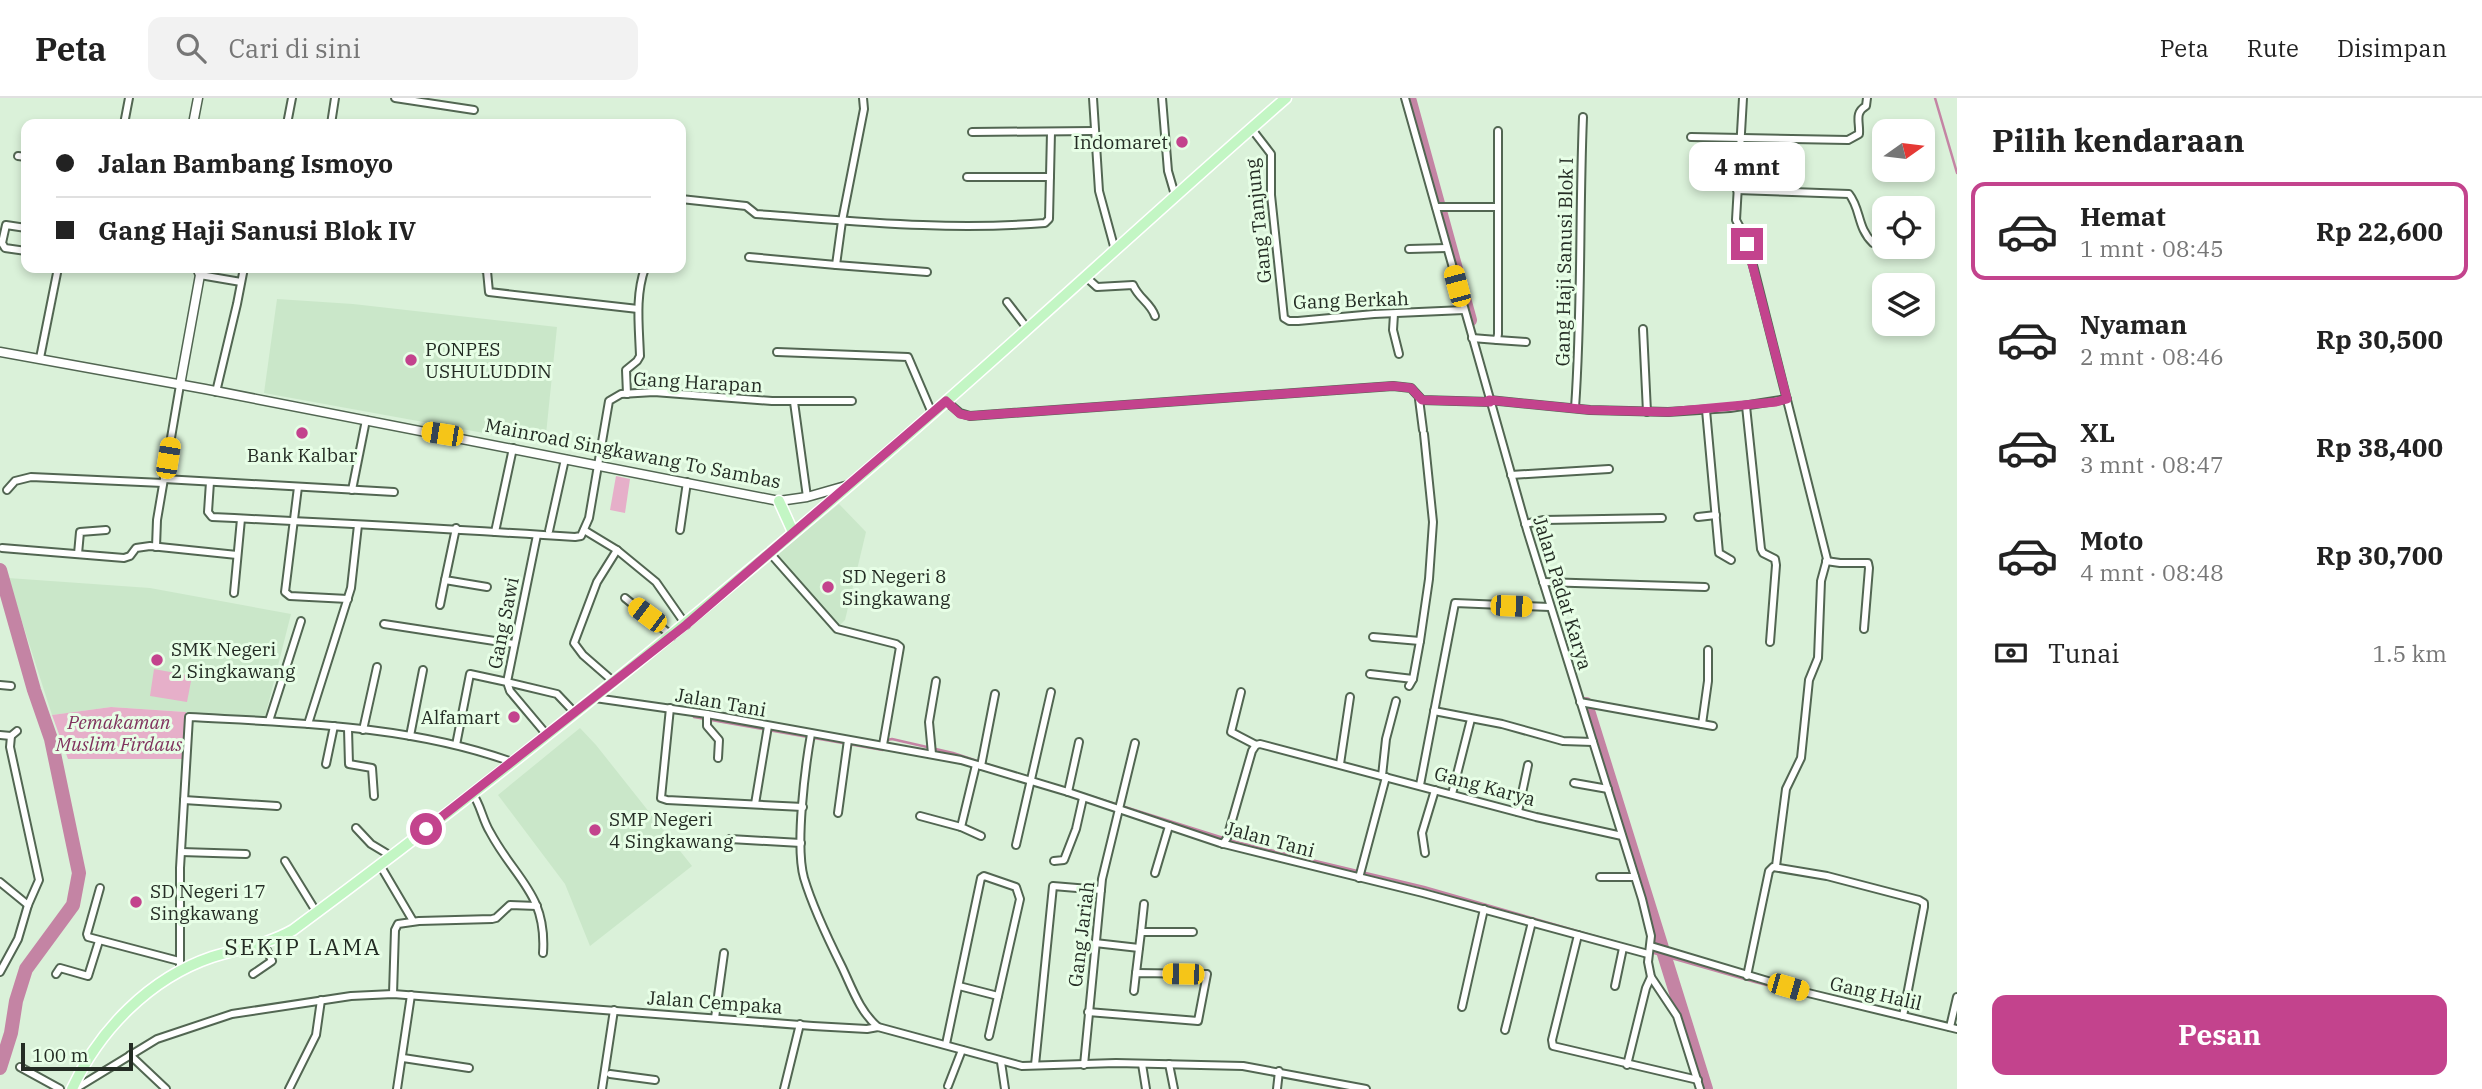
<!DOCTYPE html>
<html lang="id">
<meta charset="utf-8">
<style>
:root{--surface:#fff;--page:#f2f2f2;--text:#222;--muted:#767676;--line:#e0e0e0;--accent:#c3438d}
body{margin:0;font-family:"IBM Plex Serif",serif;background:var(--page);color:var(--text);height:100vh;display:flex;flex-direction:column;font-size:26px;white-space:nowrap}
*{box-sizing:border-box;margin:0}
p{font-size:23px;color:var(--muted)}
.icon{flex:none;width:38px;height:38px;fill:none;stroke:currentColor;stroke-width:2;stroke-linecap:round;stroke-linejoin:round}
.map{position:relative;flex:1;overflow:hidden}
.side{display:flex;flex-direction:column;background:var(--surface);width:525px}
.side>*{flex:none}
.guide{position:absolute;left:21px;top:21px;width:665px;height:154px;border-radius:14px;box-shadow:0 4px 10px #0003;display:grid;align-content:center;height:154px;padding:0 35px;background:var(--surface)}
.needle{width:46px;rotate:76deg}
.tools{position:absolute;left:1872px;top:21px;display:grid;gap:14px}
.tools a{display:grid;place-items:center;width:63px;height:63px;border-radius:14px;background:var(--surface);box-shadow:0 4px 10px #0003;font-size:35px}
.scale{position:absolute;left:21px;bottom:18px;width:112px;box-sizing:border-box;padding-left:7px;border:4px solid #242c24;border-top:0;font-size:19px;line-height:24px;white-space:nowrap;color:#242c24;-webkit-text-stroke:5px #e7fee6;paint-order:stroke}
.end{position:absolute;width:32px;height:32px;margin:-16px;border:9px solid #c3438d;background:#fff;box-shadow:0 0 0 4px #fff}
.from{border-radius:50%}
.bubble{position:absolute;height:49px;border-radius:14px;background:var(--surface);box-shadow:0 4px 10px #0003;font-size:23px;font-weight:800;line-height:49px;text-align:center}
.car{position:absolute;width:21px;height:42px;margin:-21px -10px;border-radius:9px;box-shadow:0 0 5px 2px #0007;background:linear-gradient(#f5c518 24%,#345 0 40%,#f5c518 0 76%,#345 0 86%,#f5c518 0)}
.guide b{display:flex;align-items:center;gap:24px;height:66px;font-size:26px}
.guide b+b{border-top:2px solid var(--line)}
.guide i{width:18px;height:18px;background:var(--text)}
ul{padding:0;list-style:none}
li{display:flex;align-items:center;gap:21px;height:98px;margin:0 14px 10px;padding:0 21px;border:4px solid transparent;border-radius:14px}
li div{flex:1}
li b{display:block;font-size:26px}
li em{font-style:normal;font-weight:800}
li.selected{border-color:var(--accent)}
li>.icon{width:63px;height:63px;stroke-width:1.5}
h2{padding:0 35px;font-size:32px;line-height:84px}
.pay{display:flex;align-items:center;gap:18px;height:77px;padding:0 35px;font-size:26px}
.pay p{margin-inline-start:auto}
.primary-button{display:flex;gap:14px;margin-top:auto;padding:14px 35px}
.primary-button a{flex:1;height:80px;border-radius:14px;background:var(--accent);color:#fff;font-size:28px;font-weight:800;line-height:80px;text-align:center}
header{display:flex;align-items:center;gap:42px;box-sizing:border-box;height:98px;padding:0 35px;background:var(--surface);border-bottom:2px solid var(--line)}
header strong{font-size:33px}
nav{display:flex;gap:38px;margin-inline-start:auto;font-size:24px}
.search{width:490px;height:63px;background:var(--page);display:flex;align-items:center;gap:18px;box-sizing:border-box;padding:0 24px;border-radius:14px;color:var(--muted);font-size:26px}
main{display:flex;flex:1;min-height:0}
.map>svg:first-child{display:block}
</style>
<header>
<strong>Peta</strong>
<div class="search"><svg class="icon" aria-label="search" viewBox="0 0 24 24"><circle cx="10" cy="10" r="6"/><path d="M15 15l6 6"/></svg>Cari di sini</div>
<nav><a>Peta</a><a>Rute</a><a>Disimpan</a></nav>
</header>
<main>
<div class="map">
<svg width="1957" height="991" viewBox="0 0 1957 991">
<rect width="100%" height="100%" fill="#daf1d9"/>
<g fill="#cae7c9">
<path d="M277,201L353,206L557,229L545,346L264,295Z"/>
<path d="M839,406L866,434L845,522L838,529L777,456Z"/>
<path d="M8,480L150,490L291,516L265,619L111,609L52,617Z"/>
<path d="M580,630L596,647L692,768L590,848L565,786L498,697Z"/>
</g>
<g fill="#e6afc9">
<path d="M616,378L630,381L625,415L610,412Z"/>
<path d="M154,571L192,578L187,604L150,598Z"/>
<path d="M111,609L186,614L182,661H68L52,617Z"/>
</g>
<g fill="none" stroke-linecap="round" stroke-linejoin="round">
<g stroke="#c484a4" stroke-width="2.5">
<path d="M1935,0L1957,75"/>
<path d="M694,619L883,652L884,648"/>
<path d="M887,642L892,641L953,655L1014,675"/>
<path d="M1020,677L1051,686"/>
<path d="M1071,692L1236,744L1424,789L1755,884L1856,910"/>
<path d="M1866,912L1900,920"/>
</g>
<g stroke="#c484a4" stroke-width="14">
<path d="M1409,0L1470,222"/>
<path d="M0,472L34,592L51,641L79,775L73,807L26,871L16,903L11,935L0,970"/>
<path d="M1586,606L1706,991"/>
</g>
<defs>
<g id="minor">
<path d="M395,0L474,12"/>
<path d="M863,0L864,11L842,123L836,167L927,174"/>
<path d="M1093,0L1099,93L1115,152"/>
<path d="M1162,0L1168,73L1175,97"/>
<path d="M1405,0L1527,432L1642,801L1651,838L1648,864L1651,879L1677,918L1700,991"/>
<path d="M1743,0L1736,122L1744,137L1754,171L1827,461L1821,483L1818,560L1809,582L1801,660L1786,691L1776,768"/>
<path d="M124,26L129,0"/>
<path d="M287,26L292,0"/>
<path d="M331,26L335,0"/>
<path d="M1251,30L1271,56V97L1284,220L1289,223H1298L1374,216L1464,212"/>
<path d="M972,34L1094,33"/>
<path d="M1691,39L1848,42L1859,36C1860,24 1854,15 1866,8L1867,0"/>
<path d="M18,58L26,59"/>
<path d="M967,79H1050"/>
<path d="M1737,92L1849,96C1861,111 1857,130 1873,145"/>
<path d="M681,101L746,108L756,116C854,123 946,133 1045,125L1049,121L1051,34"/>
<path d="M1436,109H1497"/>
<path d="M26,130L6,127L2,145L5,150L26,153"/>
<path d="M1409,151L1447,150"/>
<path d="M749,159L836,167"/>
<path d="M483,170L487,173L489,194L638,211"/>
<path d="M200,177L241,184"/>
<path d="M1086,179L1097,189L1133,187C1139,201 1150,204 1155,218"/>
<path d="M1007,204L1027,230"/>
<path d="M1394,216L1393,232L1399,256"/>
<path d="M1643,231L1647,314"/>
<path d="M1472,240L1497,242L1498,236V33"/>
<path d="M1497,242L1526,244"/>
<path d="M777,254L908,259L932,315"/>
<path d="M40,260L58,170"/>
<path d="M216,294L237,206L244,170"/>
<path d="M627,296L626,272L637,263L640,258C639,228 635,198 645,170"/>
<path d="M1419,301L1423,332"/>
<path d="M1489,302L1590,312L1668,314L1730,310L1787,301"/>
<path d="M946,303L960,315L970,318L1393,288L1411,290L1422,302L1490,304"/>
<path d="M794,304L807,399"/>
<path d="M1746,308L1761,451L1763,455L1775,461L1776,467L1770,544"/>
<path d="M1575,310C1582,213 1579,116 1583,19"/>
<path d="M1706,312L1719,455L1731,462"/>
<path d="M1511,377L1609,371"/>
<path d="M164,381L394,394"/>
<path d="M210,384L208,414L212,419C333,425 454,431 575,439L581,438L589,420L609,303L621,296L654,294L772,303H852"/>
<path d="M298,389L285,494L290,498L348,501"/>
<path d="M7,392L15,383L31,379L163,385"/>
<path d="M352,392L366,322"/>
<path d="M1698,419L1716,417"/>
<path d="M1525,426L1544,422L1662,420"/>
<path d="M456,430L445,482L487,489"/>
<path d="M584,432L617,452L656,484L686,527"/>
<path d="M680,432L687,384"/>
<path d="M549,433L565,361"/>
<path d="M495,434L513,350"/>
<path d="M537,437L507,584L557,596L575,615"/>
<path d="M156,449L157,422L180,287"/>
<path d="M2,450L124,460L130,458L136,450L150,448L237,457"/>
<path d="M769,454L837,531L896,546L900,549L883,647"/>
<path d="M78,456L80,434L106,432"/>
<path d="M1826,463L1840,465H1868L1869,470L1864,531"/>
<path d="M1543,484L1705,489"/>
<path d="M234,495L241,421"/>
<path d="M625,500L672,538"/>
<path d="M440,507L445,482"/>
<path d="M384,526L514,546"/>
<path d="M1373,539L1420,543"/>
<path d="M1370,576L1413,581"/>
<path d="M614,584L583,557L574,545L597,484L617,452"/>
<path d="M0,587L11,588"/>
<path d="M1409,588L1413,581L1420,543L1429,481L1433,424L1424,336"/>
<path d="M1241,594L1231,634L1256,647"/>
<path d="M595,600L707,616L961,662L1068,694L1220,745L1423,795L1648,856"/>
<path d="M1580,604L1713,628"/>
<path d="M670,610L661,700L667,702L803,709"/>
<path d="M1434,613L1502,626L1563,643L1593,644"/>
<path d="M707,616V628L719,642L718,660"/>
<path d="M269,623L301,523"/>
<path d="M308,626L351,490L358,427"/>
<path d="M1702,626L1708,583V552"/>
<path d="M348,631L349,666L372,670L374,698"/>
<path d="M363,632L377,569"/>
<path d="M811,636C805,670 795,748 804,780C813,810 828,841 842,869C852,890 860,914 878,929"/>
<path d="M0,637L11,638"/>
<path d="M410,638L423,572"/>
<path d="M456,647L470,576L507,584L510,593L547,637"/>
<path d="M932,656L929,624L936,583"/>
<path d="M326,666L334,628"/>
<path d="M1340,666L1350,599"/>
<path d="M976,667L961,729L981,738"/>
<path d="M981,668L995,596"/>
<path d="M1382,678L1386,641L1396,603"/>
<path d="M1574,685L1608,691"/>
<path d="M1420,687L1455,505L1550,509"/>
<path d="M1068,694L1079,644"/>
<path d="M472,695C481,707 482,721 490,734C515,781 547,796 543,855"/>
<path d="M1452,696L1471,621"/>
<path d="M184,702L277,708"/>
<path d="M755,706L768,628"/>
<path d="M1518,714L1528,667"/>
<path d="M838,715L848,642"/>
<path d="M920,718L961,729"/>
<path d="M356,730L371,746L391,758"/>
<path d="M730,741L801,745"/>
<path d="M1223,746L1227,740L1252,653L1256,647L1260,646L1536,719L1622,738"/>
<path d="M1016,747L1051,594"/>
<path d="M181,754L246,756"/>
<path d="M1425,755L1422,735L1435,692"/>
<path d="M285,763L317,815"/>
<path d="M1054,763L1064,762L1076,731L1083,700"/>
<path d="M380,767L413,823"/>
<path d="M1155,775L1169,728"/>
<path d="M1600,779H1635"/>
<path d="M1359,780L1386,679"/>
<path d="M0,784L28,807"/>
<path d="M100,790L87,836L88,839L179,863"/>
<path d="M1141,834L1144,806"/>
<path d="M1578,837L1552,942L1553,948L1698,982"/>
<path d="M1095,845L1139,850"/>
<path d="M1651,848L1808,895L1957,931"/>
<path d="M180,871V770L189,619C296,625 410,627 512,664"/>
<path d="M0,874L18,841L28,807L39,782L10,649L11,638L17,633"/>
<path d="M1136,875L1141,834H1193"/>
<path d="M56,876L60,870L88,878L99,843"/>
<path d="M253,876L272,863L264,846"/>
<path d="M1747,878L1769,773L1773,769L1827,778L1919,802L1924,805V809L1903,918"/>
<path d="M959,888L998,898"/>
<path d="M1615,888L1623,850"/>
<path d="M393,896L395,832L398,826L419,823L492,821L496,820L510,807L537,808"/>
<path d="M1462,909L1484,811"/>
<path d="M1088,914L1198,923L1207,876L1136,875L1134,893"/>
<path d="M715,920L724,855"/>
<path d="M1950,929L1957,899"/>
<path d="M1505,932L1532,824"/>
<path d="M946,946L981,780L984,778L1016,789L1020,801L989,938"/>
<path d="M130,957L166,991"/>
<path d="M403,960L469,970"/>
<path d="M1001,964L1005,991"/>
<path d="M1142,966L1146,991"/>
<path d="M1169,966L1174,991"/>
<path d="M1035,967L1053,788L1101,792"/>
<path d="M1084,967L1102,781L1135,645"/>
<path d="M1627,967L1646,890L1651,879"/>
<path d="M20,969L60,991"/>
<path d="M610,976L655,982"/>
<path d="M948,988L962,952"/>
<path d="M75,991L157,941L232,916L351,898L393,896L813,928L867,931L878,929L1022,968L1116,965L1243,968L1366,991"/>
<path d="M289,991L316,937L321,902"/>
<path d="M397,991L411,897"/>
<path d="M602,991L614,912"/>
<path d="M784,991L800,926"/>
<path d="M1277,991L1279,973"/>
</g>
<g id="tertiary">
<path d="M193,26L198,0"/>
<path d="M0,254L205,291L779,403L807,399L849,387"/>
<path d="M180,287L200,177L197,170"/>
</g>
<g id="primary">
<path d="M779,403L793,434"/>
<path d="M72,991C99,932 150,880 212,859C240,850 267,847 293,832C492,685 685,529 872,368C1012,248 1147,121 1286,0"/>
</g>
</defs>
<use href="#minor" stroke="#526652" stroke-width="10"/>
<use href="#tertiary" stroke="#526652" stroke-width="11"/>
<use href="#primary" stroke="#fff" stroke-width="13"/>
<use href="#minor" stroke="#fff" stroke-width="6"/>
<use href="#tertiary" stroke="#fff" stroke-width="8"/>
<use href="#primary" stroke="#c3f6c4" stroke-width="10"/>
</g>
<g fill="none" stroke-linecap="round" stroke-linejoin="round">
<path stroke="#c3438d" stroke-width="9" d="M426,731L686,527L946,303L960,316L970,318L1393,288L1411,290L1422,302L1490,304L1489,302L1590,312L1668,314L1776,304L1787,301L1747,146"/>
</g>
<g fill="#c3438d" stroke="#e7fee6" stroke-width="2.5">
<circle cx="1182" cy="44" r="7"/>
<circle cx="411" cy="262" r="7"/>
<circle cx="302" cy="335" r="7"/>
<circle cx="828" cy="489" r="7"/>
<circle cx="157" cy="562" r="7"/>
<circle cx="514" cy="619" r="7"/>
<circle cx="595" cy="732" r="7"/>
<circle cx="136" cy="804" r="7"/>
</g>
<g text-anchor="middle" stroke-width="6" stroke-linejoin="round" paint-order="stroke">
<g font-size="19" fill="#242c24" stroke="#e7fee6" text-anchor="start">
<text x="1168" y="51" text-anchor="end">Indomaret</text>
<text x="425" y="258">PONPES<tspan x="425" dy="22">USHULUDDIN</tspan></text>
<text x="302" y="364" text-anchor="middle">Bank Kalbar</text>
<text x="842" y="485">SD Negeri 8<tspan x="842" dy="22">Singkawang</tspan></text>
<text x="171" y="558">SMK Negeri<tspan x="171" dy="22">2 Singkawang</tspan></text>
<text x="500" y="626" text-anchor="end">Alfamart</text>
<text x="609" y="728">SMP Negeri<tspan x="609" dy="22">4 Singkawang</tspan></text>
<text x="150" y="800">SD Negeri 17<tspan x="150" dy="22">Singkawang</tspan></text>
</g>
<g font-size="19" fill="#242c24" stroke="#e7fee6">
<text transform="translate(1258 123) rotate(-96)" y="7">Gang Tanjung</text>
<text transform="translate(1564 164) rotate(-89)" y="7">Gang Haji Sanusi Blok I</text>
<text transform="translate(1351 202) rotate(-2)" y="7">Gang Berkah</text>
<text transform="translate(698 284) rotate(3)" y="7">Gang Harapan</text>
<text transform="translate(633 355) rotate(11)" y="7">Mainroad Singkawang To Sambas</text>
<text transform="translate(1563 495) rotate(73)" y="7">Jalan Padat Karya</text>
<text transform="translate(503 525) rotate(-79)" y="7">Gang Sawi</text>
<text transform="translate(721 604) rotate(10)" y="7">Jalan Tani</text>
<text transform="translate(1485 688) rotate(15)" y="7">Gang Karya</text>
<text transform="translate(1270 741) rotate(15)" y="7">Jalan Tani</text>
<text transform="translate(1081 836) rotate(-83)" y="7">Gang Jariah</text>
<text transform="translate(1876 895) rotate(13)" y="7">Gang Halil</text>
<text transform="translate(715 904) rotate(4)" y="7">Jalan Cempaka</text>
</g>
<g font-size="19" font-style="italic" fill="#80335e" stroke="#e7fee6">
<text x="119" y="631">Pemakaman<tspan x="119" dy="22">Muslim Firdaus</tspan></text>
</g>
<g font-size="23" letter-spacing="2" fill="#242c24" stroke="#e7fee6">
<text x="303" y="857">SEKIP LAMA</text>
</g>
</g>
</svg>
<div class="tools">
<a><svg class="needle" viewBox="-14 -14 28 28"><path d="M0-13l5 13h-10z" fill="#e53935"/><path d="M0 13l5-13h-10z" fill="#767676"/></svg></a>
<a><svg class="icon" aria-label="locate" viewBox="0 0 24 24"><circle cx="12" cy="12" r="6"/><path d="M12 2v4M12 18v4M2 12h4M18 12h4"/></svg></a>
<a><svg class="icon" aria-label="layers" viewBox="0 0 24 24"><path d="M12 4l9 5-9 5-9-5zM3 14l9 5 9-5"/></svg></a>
</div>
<div class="scale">100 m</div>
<i class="end from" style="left:426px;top:731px"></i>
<i class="end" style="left:1747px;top:146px"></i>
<div class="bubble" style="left:1689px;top:44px;width:116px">4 mnt</div>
<i class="car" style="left:1457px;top:188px;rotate:345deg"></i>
<i class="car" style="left:442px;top:336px;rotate:279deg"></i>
<i class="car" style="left:168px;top:360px;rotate:9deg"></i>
<i class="car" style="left:1511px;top:508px;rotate:92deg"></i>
<i class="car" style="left:647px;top:517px;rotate:307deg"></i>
<i class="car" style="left:1183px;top:876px;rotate:271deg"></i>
<i class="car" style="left:1788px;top:889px;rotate:106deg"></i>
<div class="guide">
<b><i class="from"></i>Jalan Bambang Ismoyo</b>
<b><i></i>Gang Haji Sanusi Blok IV</b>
</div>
</div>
<section class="side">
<h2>Pilih kendaraan</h2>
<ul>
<li class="selected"><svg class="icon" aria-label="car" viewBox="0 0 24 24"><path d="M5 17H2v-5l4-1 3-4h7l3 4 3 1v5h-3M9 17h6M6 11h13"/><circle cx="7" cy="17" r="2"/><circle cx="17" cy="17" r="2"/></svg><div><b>Hemat</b><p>1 mnt · 08:45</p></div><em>Rp 22,600</em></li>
<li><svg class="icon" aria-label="car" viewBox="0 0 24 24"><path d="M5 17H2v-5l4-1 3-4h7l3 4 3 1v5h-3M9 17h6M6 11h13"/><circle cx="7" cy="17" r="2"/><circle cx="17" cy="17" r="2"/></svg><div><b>Nyaman</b><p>2 mnt · 08:46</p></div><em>Rp 30,500</em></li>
<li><svg class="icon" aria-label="car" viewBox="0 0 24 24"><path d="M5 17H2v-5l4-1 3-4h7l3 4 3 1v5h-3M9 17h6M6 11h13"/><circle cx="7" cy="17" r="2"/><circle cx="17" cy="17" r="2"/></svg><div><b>XL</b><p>3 mnt · 08:47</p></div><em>Rp 38,400</em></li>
<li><svg class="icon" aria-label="car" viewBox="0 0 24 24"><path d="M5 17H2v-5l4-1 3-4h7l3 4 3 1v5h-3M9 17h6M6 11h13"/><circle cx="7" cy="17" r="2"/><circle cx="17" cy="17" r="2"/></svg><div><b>Moto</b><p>4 mnt · 08:48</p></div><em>Rp 30,700</em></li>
</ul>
<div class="pay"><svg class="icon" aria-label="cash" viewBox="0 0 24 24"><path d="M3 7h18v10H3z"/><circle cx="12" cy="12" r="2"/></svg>Tunai<p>1.5 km</p></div>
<div class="primary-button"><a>Pesan</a></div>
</section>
</main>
